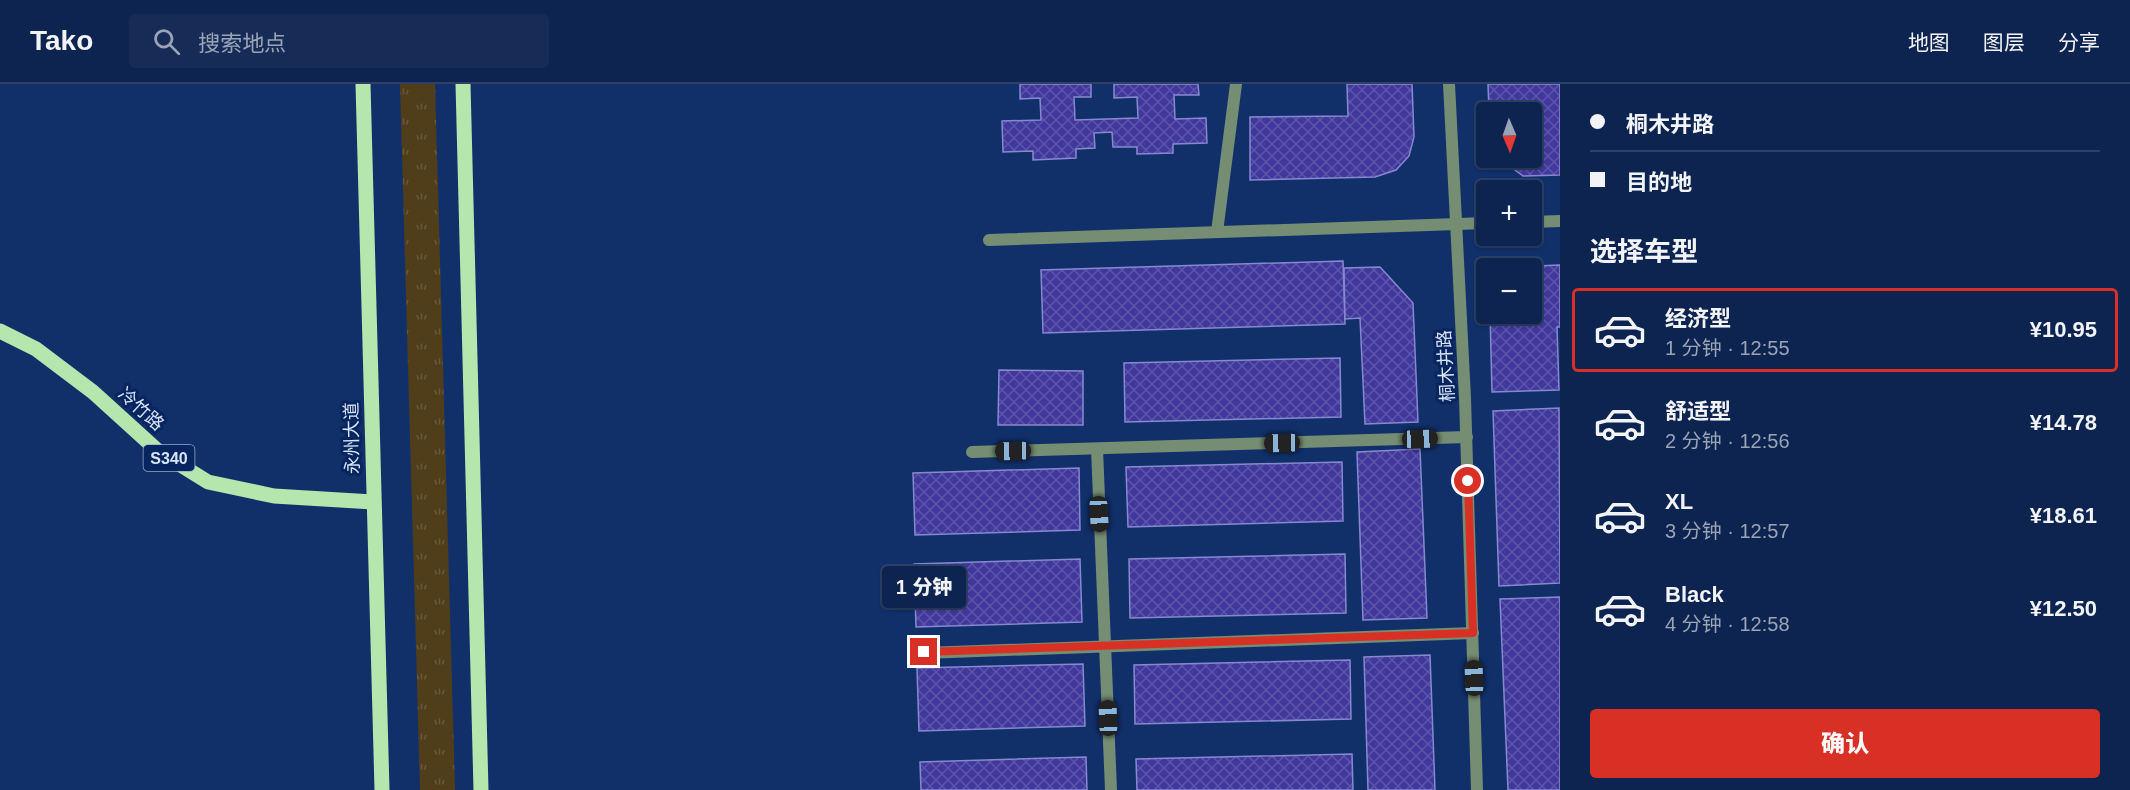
<!DOCTYPE html>
<html lang="zh">
<meta charset="utf-8">
<style>
:root{--surface:#0d2450;--page:#162c57;--text:#f1f3f6;--muted:#9aa4b7;--line:#2d4167;--accent:#d93025}
body{margin:0;font-family:Helvetica,"Noto Sans SC",sans-serif;background:var(--page);color:var(--text);height:100vh;display:flex;flex-direction:column;font-size:22px;white-space:nowrap}
*{box-sizing:border-box;margin:0}
p{font-size:20px;color:var(--muted)}
.icon{flex:none;width:33px;height:33px;fill:none;stroke:currentColor;stroke-width:2;stroke-linecap:round;stroke-linejoin:round}
.map{position:relative;flex:1;overflow:hidden}
.drawer{display:flex;flex-direction:column;background:var(--surface);width:570px}
.drawer>*{flex:none}
.top-card{display:grid;align-content:center;height:132px;padding:0 30px;background:var(--surface)}
.needle{width:39px;rotate:178deg}
.controls{position:absolute;left:1476px;top:18px;display:grid;gap:12px}
.controls a{display:grid;place-items:center;width:66px;height:66px;border-radius:6px;background:var(--surface);box-shadow:0 2px 4px #0004,0 0 0 2px var(--line);font-size:30px}
.end{position:absolute;width:27px;height:27px;margin:-14px;border:8px solid #d93025;background:#fff;box-shadow:0 0 0 3px #fff}
.from{border-radius:50%}
.bubble{position:absolute;height:42px;border-radius:6px;background:var(--surface);box-shadow:0 2px 4px #0004,0 0 0 2px var(--line);font-size:20px;font-weight:800;line-height:42px;text-align:center}
.car{position:absolute;width:18px;height:36px;margin:-18px -9px;border-radius:8px;box-shadow:0 0 4px 2px #0007;background:linear-gradient(#222 24%,#8ab4d8 0 40%,#222 0 76%,#8ab4d8 0 86%,#222 0)}
.top-card b{display:flex;align-items:center;gap:21px;height:57px;font-size:22px}
.top-card b+b{border-top:2px solid var(--line)}
.top-card i{width:15px;height:15px;background:var(--text)}
ul{padding:0;list-style:none}
li{display:flex;align-items:center;gap:18px;height:84px;margin:0 12px 9px;padding:0 18px;border:3px solid transparent;border-radius:6px}
li div{flex:1}
li b{display:block;font-size:22px}
li em{font-style:normal;font-weight:800}
li.on{border-color:var(--accent)}
li>.icon{width:54px;height:54px;stroke-width:1.5}
h2{padding:0 30px;font-size:27px;line-height:72px}
.button{display:flex;gap:12px;margin-top:auto;padding:12px 30px}
.button a{flex:1;height:69px;border-radius:6px;background:var(--accent);color:#fff;font-size:24px;font-weight:800;line-height:69px;text-align:center}
header{display:flex;align-items:center;gap:36px;box-sizing:border-box;height:84px;padding:0 30px;background:var(--surface);border-bottom:2px solid var(--line)}
header strong{font-size:28px}
nav{display:flex;gap:33px;margin-inline-start:auto;font-size:21px}
.search{width:420px;height:54px;background:var(--page);display:flex;align-items:center;gap:15px;box-sizing:border-box;padding:0 21px;border-radius:6px;color:var(--muted);font-size:22px}
main{display:flex;flex:1;min-height:0}
.map>svg:first-child{display:block}
</style>
<header>
<strong>Tako</strong>
<div class="search"><svg class="icon" aria-label="search" viewBox="0 0 24 24"><circle cx="10" cy="10" r="6"/><path d="M15 15l6 6"/></svg>搜索地点</div>
<nav><a>地图</a><a>图层</a><a>分享</a></nav>
</header>
<main>
<div class="map">
<svg width="1560" height="706" viewBox="0 0 1560 706">
<defs>
<pattern id="grass-tufts" width="24" height="20" patternUnits="userSpaceOnUse" patternTransform="scale(1.5)"><rect width="24" height="20" fill="#503d19"/><path d="M3 7l-1-3M5 7V3M7 7l1-3M15 17l-1-3M17 17v-4M19 17l1-3" fill="none" stroke="#68593b"/></pattern>
<pattern id="building-cross-hatch" width="8" height="8" patternUnits="userSpaceOnUse" patternTransform="scale(1.5)"><rect width="8" height="8" fill="#41389b"/><path d="M0 0l8 8M0 8l8-8" fill="none" stroke="#5c55aa"/></pattern>
</defs>
<rect width="100%" height="100%" fill="#11306a"/>
<path fill="url(#grass-tufts)" d="M400,0H435L455,706H420Z"/>
<g fill="url(#building-cross-hatch)" stroke="#8689d1" stroke-width="1.5">
<path d="M1020,0H1091V13H1074L1075,36L1138,34L1137,13L1114,14V0H1198L1199,11H1174L1175,35L1206,34L1207,59L1173,60V69L1137,70V63H1113L1112,48L1094,49L1095,64L1076,65V74L1033,76V67L1003,68L1002,37L1041,36L1040,14L1020,15Z"/>
<path d="M1347,0H1412L1414,53L1409,72L1396,86L1375,93L1250,96V33L1348,32Z"/>
<path d="M1488,0H1560V91L1523,92L1499,74H1532V28H1489Z"/>
<path d="M1343,177L1345,240L1043,249L1041,186Z"/>
<path d="M1560,181V243H1557L1559,306L1492,308L1490,230H1532V186L1536,182Z"/>
<path d="M1380,183L1413,219L1418,338L1365,340L1360,234L1345,235L1344,184Z"/>
<path d="M1340,274L1341,333L1125,338L1124,279Z"/>
<path d="M999,286L1083,287V341H998Z"/>
<path d="M1559,324L1560,499L1499,502L1493,327Z"/>
<path d="M1420,365L1427,534L1363,536L1357,368Z"/>
<path d="M1342,378L1343,437L1128,443L1126,383Z"/>
<path d="M1079,384L1080,446L915,451L913,389Z"/>
<path d="M1345,470L1346,529L1130,534L1129,475Z"/>
<path d="M1080,475L1082,538L916,543L914,480Z"/>
<path d="M1560,513V706H1508L1500,515Z"/>
<path d="M1430,571L1435,706H1368L1364,573Z"/>
<path d="M1350,576L1351,635L1135,640L1134,581Z"/>
<path d="M1083,580L1085,642L919,647L917,584Z"/>
<path d="M1352,670L1353,706H1137L1136,675Z"/>
<path d="M1086,673L1087,706H921L920,678Z"/>
</g>
<g fill="none" stroke-linecap="round" stroke-linejoin="round">
<g stroke="#758d72" stroke-width="12">
<path d="M1217,148L1236,0"/>
<path d="M1097,365L1111,706"/>
<path d="M972,368L1467,353"/>
<path d="M924,569L1473,549"/>
</g>
<g stroke="#758d72" stroke-width="12">
<path d="M1532,138L1560,137"/>
<path d="M989,156L1486,139"/>
</g>
<path stroke="#758d72" stroke-width="12" d="M1449,0L1465,314L1477,706"/>
<g stroke="#b5e6ad" stroke-width="15">
<path d="M363,0L382,706"/>
<path d="M463,0L481,706"/>
<path d="M0,247L36,265L93,308L158,367L208,398L274,412L373,418"/>
</g>
</g>
<g fill="none" stroke-linecap="round" stroke-linejoin="round">
<path stroke="#d93025" stroke-width="8" d="M924,568L1473,549L1468,397"/>
</g>
<g text-anchor="middle" stroke-width="6" stroke-linejoin="round" paint-order="stroke">
<rect fill="#07255e" stroke="#99abcb" stroke-width="1.5" x="143.5" y="361" width="51" height="26" rx="4.5"/>
<g font-size="16" font-weight="bold" fill="#d8e4fa">
<text x="169" y="380">S340</text>
</g>
<g font-size="18" fill="#d8e4fa" stroke="#07255e">
<text transform="translate(1446 282) rotate(-93)" y="6">桐木井路</text>
<text transform="translate(141 325) rotate(42)" y="6">冷竹路</text>
<text transform="translate(352 354) rotate(-91)" y="6">永州大道</text>
</g>
</g>
</svg>
<div class="controls">
<a><svg class="needle" viewBox="-14 -14 28 28"><path d="M0-13l5 13h-10z" fill="#e53935"/><path d="M0 13l5-13h-10z" fill="#9aa4b7"/></svg></a>
<a>+</a>
<a>−</a>
</div>
<i class="end from" style="left:1468px;top:397px"></i>
<i class="end" style="left:924px;top:568px"></i>
<div class="bubble" style="left:882px;top:482px;width:84px">1 分钟</div>
<i class="car" style="left:1420px;top:355px;rotate:88deg"></i>
<i class="car" style="left:1282px;top:359px;rotate:269deg"></i>
<i class="car" style="left:1013px;top:367px;rotate:269deg"></i>
<i class="car" style="left:1099px;top:430px;rotate:177deg"></i>
<i class="car" style="left:1474px;top:594px;rotate:358deg"></i>
<i class="car" style="left:1108px;top:634px;rotate:358deg"></i>
</div>
<section class="drawer">
<div class="top-card">
<b><i class="from"></i>桐木井路</b>
<b><i></i>目的地</b>
</div>
<h2>选择车型</h2>
<ul>
<li class="on"><svg class="icon" aria-label="car" viewBox="0 0 24 24"><path d="M5 17H2v-5l4-1 3-4h7l3 4 3 1v5h-3M9 17h6M6 11h13"/><circle cx="7" cy="17" r="2"/><circle cx="17" cy="17" r="2"/></svg><div><b>经济型</b><p>1 分钟 · 12:55</p></div><em>¥10.95</em></li>
<li><svg class="icon" aria-label="car" viewBox="0 0 24 24"><path d="M5 17H2v-5l4-1 3-4h7l3 4 3 1v5h-3M9 17h6M6 11h13"/><circle cx="7" cy="17" r="2"/><circle cx="17" cy="17" r="2"/></svg><div><b>舒适型</b><p>2 分钟 · 12:56</p></div><em>¥14.78</em></li>
<li><svg class="icon" aria-label="car" viewBox="0 0 24 24"><path d="M5 17H2v-5l4-1 3-4h7l3 4 3 1v5h-3M9 17h6M6 11h13"/><circle cx="7" cy="17" r="2"/><circle cx="17" cy="17" r="2"/></svg><div><b>XL</b><p>3 分钟 · 12:57</p></div><em>¥18.61</em></li>
<li><svg class="icon" aria-label="car" viewBox="0 0 24 24"><path d="M5 17H2v-5l4-1 3-4h7l3 4 3 1v5h-3M9 17h6M6 11h13"/><circle cx="7" cy="17" r="2"/><circle cx="17" cy="17" r="2"/></svg><div><b>Black</b><p>4 分钟 · 12:58</p></div><em>¥12.50</em></li>
</ul>
<div class="button"><a>确认</a></div>
</section>
</main>
